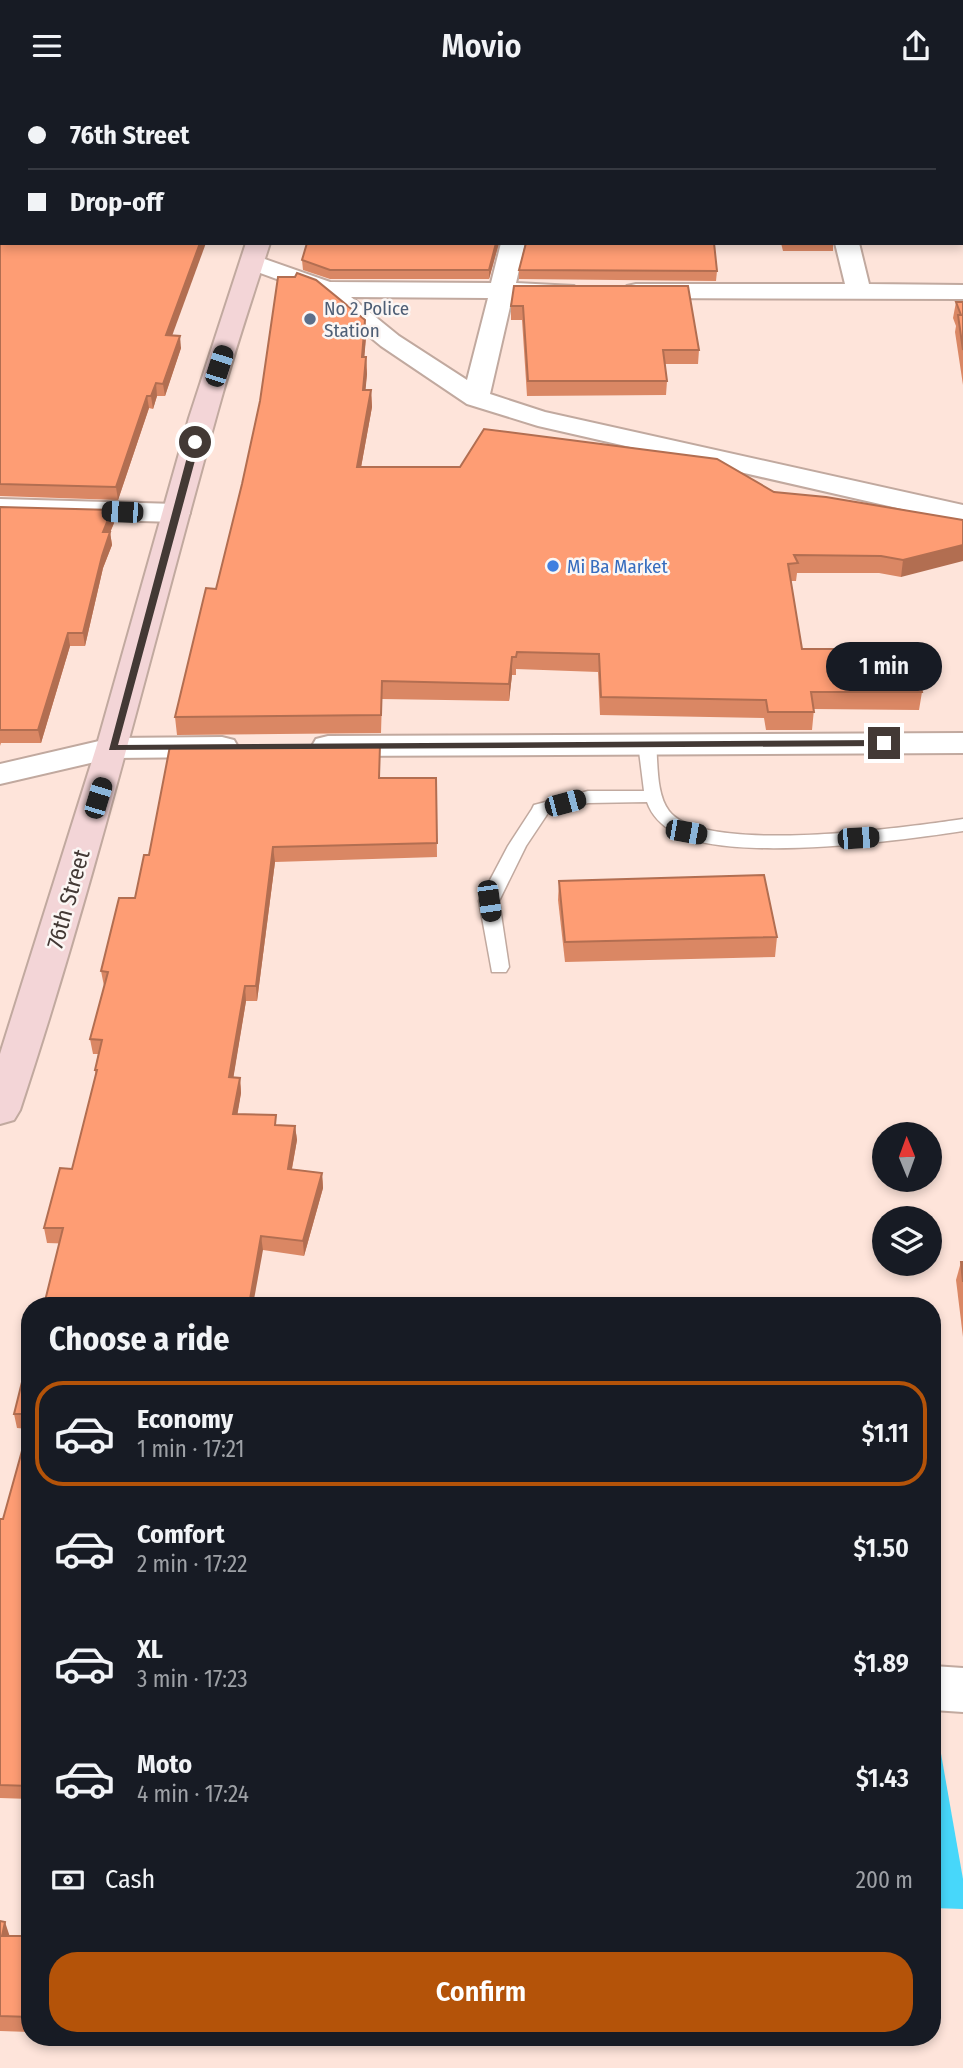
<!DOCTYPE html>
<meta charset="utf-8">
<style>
:root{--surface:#171b24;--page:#20242c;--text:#f1f3f6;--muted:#9ea1a6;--line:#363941;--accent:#b45309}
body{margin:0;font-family:"Fira Sans Condensed",sans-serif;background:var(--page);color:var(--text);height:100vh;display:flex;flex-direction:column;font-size:26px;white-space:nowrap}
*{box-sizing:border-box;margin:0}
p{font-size:23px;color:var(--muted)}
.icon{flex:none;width:38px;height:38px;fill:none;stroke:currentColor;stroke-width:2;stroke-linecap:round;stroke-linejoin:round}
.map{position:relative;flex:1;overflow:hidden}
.panel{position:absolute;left:21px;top:1206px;width:920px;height:749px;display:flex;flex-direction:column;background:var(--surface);border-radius:28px;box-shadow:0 4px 10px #0003}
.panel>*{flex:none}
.guide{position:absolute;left:0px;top:0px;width:964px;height:154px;box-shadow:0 4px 10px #0003;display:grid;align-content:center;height:154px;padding:0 28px;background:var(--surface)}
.needle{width:46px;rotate:359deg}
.tools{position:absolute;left:872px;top:1031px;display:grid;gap:14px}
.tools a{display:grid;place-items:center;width:70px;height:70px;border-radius:50%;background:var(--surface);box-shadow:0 4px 10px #0003;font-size:35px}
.end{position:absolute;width:32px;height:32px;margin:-16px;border:9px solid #433935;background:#fff;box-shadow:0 0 0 4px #fff}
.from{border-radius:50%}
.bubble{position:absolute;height:49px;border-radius:24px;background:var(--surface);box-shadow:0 4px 10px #0003;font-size:23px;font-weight:600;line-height:49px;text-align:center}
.car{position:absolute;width:21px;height:42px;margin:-21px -10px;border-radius:9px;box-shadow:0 0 5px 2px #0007;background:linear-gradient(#222 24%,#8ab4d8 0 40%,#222 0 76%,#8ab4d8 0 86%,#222 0)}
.guide b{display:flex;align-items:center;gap:24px;height:66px;font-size:26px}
.guide b+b{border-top:2px solid var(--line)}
.guide i{width:18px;height:18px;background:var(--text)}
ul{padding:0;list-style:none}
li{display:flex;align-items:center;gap:21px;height:105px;margin:0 14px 10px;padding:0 14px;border:4px solid transparent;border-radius:28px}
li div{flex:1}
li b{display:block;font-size:26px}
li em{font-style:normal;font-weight:600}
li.on{border-color:var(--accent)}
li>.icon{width:63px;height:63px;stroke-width:1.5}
h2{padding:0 28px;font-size:32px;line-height:84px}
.pay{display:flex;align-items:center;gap:18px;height:77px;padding:0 28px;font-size:26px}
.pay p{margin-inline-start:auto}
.button{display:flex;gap:14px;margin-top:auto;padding:14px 28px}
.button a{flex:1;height:80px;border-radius:28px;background:var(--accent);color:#fff;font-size:28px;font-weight:600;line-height:80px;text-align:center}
header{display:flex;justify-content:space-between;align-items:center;height:91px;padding:0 28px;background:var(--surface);font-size:32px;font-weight:600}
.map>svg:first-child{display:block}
</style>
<header><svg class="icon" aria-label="menu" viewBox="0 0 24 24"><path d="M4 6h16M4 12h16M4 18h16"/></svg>Movio<svg class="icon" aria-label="share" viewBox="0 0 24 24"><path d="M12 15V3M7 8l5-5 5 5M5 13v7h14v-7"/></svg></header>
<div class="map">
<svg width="963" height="1977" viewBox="0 0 963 1977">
<rect width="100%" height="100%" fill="#fee4da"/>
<path fill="#47d7fa" d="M933,1617L963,1788V1818L933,1817Z"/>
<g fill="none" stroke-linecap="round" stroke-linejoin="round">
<defs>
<path id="lane" d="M647,647L656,652C658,672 656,703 669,720C704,765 909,736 963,728V740C898,750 731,772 675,742C661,734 652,725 647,711L588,712L548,722L526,755L499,810L509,876L506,881H492L479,810L508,755L532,718L534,714L588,700H644L638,652Z"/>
<g id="street">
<rect x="732" y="0" width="22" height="2"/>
<path d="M501,152H525L516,192L574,195L577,200L574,205L512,207L490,303L545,321L963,414V432L538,335L467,313L381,255L318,203L244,176L241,171L244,166L253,164L330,191L491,192ZM351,206L488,207L467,289L399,245Z"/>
<path d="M835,152H859L869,193L963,194V208L636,207L627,205L624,200L627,195L636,193H845Z"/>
<path d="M0,408L176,413L186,416L190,422L186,428L176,431L0,426Z"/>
<path d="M963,642V662L328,665L316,662L312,655L316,648L328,645Z"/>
<path d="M222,646L234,649L238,656L234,663L222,666L112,667L0,693V673L112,647Z"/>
<path d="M933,1575L963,1577V1621L933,1619Z"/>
</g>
<g id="secondary">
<rect x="292" y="0" width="22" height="2"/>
<path d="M246,152H270C251,211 231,270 215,330C151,560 95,792 20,1019L14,1029L0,1033V963L96,657L189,327Z"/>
</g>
</defs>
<use href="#lane" stroke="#c1a99f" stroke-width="3"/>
<use href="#street" stroke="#c1a99f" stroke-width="4"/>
<use href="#secondary" stroke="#c1a99f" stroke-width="4"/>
<use href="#lane" fill="#fff" fill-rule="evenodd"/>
<use href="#street" fill="#fff" fill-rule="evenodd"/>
<use href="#secondary" fill="#f3d5d7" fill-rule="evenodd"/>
</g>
<g fill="#da8764">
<path d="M0,14L181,257L165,305H157L153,318L149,317L118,409L0,405Z"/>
<path d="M307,152H499L489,188H330L303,179L302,169Z"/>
<path d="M781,152H833V160H783Z"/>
<path d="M519,179L717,180L716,190L519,188Z"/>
<path d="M514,195L699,259L698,273H665L667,290L666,304L527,305L522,229H511V215Z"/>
<path d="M956,211H963V294L955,241L956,235L953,227Z"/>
<path d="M365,229L366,246L364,266H366L367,283L365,299H371L372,316L361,376L774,401L963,429L901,486L879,482H797L796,490H791L802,558L922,601L919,619L814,618L812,639H766L764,627L600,624L598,581L516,578V584H512L509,610L382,608L381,642L177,644L175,626L216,498Z"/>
<path d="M0,416L112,419L114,432L110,441L112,454L103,477L85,555H70L41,652H1L0,655Z"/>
<path d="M380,654V687H436L437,766L275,771L257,910H246L233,987H240L241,1002L237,1023L277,1034L295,1035L297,1049L292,1078L322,1082L323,1097L304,1165L263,1159L47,1152L44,1137L72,1078L96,984L95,979L98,963H93L90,948L104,895L101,880L135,807L149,764Z"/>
<path d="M559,790L777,846L775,866L565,871L558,809Z"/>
<path d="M961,1171H963V1246L956,1189Z"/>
<path d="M30,1270V1708L0,1707V1428H3L28,1338L17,1337L14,1323Z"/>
<path d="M30,1817V1941L0,1940V1830L9,1845H25Z"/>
</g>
<g fill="#b26e51">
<path d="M0,0H2L3,2H2V10H0Z"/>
<path d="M200,152H206L168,256L166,244Z"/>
<path d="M496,152H499L489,188V179Z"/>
<path d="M365,229L366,246L363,283L362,266Z"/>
<path d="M180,245L181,257L165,305L163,293Z"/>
<path d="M366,266L367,283L364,316L363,299Z"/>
<path d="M156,292L157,305L153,318L151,305Z"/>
<path d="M371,299L372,316L358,393L357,376Z"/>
<path d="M147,305L149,317L118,409L116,396Z"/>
<path d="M112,419L114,432L105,454L103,441Z"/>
<path d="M110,441L112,454L103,477L85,555L83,542L102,465Z"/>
<path d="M963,454V470L901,486L903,469Z"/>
<path d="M68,542L70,555L41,652L38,639Z"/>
<path d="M512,566V584L509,610V593Z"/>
<path d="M273,756L275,771L257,910L256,895Z"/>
<path d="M245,895L246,910L231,1001L229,986Z"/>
<path d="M240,987L241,1002L235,1038L233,1023Z"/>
<path d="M295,1035L297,1049L289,1093L288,1078Z"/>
<path d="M322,1082L323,1097L304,1165L303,1150Z"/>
<path d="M261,1145L263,1159L253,1214H249Z"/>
<path d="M5,1831L10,1846L2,1845Z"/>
</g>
<g fill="#fe9d74" stroke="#b26e51" stroke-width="2">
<path d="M2,0H263L262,2H2Z"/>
<rect x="357" y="0" width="324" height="2"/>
<path d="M2,13V152H200L166,244L180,245L163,293L156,292L151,305H147L116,396L0,393V14Z"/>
<path d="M962,91H963V134L962,133Z"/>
<path d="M307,152H496L489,179H330L302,169Z"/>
<path d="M526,152H714L717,180L519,179Z"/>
<path d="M297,182L316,189L365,229L362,266H366L363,299H371L357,376H460L484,338L717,368L774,401L826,406L963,429V454L903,469L881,465L794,464L798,472L788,473L802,558H911L922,601H811L814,621H768L766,609L601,606L599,563L517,561L516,566H512L509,593L382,590L381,624L175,626L206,497L216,498L242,393L260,310L278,186H295Z"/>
<path d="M514,195H688L699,259H663L667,290H528L523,215H511Z"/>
<path d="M956,211H963V259L958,224H961Z"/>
<path d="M0,416L112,419L103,441H110L102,465L83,542H68L38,639H0Z"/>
<path d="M380,654L379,687H436L437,752L273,756L256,895H245L229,986L240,987L233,1023L276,1024L275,1034L295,1035L288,1078L322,1082L303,1150L261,1145L249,1214H44L63,1137H44L60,1077L72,1078L97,979H95L102,949L90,948L108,881L101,880L119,807H135L144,764H149L170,655Z"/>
<path d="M764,784L777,846L565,851L559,790Z"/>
<path d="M961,1171H963V1191Z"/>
<path d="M30,1270V1323H14L25,1279H27Z"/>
<path d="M30,1331V1695L0,1694V1428H3Z"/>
<path d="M30,1817V1926L0,1925V1830L5,1831L2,1845H25Z"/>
</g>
<path fill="#433935" d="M195,349L200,351L118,654L884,649L889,652L884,655L109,659L191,351Z"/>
<circle fill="#5c6f8a" stroke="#fbf6f4" stroke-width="2.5" cx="310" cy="228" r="7"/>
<circle fill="#3f7fe0" stroke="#fbf6f4" stroke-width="2.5" cx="553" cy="475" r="7"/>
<g text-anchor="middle" stroke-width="5" stroke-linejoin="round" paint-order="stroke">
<g font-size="19" fill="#4e5e75" stroke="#fbf6f4" text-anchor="start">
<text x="324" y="224">No 2 Police<tspan x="324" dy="22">Station</tspan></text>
</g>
<g font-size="19" fill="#366cbe" stroke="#fbf6f4" text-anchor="start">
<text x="567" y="482">Mi Ba Market</text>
</g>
<g font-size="23" fill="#433935" stroke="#fbf6f4">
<text transform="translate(68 808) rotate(-74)" y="8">76th Street</text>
</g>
</g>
</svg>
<div class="tools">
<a><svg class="needle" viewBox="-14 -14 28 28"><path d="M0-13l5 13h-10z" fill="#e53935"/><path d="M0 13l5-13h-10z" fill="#9ea1a6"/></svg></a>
<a><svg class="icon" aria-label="layers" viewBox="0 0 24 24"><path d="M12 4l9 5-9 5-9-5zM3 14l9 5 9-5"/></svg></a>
</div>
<i class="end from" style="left:195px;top:351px"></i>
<i class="end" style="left:884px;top:652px"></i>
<div class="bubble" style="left:826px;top:551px;width:116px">1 min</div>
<i class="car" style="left:219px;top:275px;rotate:18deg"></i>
<i class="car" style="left:122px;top:421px;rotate:272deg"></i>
<i class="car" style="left:98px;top:707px;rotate:17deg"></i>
<i class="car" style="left:565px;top:712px;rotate:75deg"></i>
<i class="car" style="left:686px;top:741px;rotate:100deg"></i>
<i class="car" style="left:858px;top:747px;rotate:86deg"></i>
<i class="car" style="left:489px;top:810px;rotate:172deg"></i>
<div class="guide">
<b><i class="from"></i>76th Street</b>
<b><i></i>Drop-off</b>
</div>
<section class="panel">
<h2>Choose a ride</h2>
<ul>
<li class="on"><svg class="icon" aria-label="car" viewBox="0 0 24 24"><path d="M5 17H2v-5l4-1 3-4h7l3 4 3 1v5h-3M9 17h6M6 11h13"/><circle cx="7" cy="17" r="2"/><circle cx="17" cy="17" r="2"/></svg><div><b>Economy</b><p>1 min · 17:21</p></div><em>$1.11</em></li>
<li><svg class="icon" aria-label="car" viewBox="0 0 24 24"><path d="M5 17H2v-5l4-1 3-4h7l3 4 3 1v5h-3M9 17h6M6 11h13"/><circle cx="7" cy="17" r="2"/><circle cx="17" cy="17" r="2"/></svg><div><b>Comfort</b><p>2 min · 17:22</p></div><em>$1.50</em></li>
<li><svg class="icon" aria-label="car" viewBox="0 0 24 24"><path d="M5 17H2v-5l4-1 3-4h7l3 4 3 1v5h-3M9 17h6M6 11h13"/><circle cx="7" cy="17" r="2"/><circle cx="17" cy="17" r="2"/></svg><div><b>XL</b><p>3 min · 17:23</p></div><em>$1.89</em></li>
<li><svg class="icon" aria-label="car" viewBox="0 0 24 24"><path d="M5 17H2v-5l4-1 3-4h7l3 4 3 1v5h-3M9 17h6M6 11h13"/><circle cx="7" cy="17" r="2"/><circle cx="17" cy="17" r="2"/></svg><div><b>Moto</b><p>4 min · 17:24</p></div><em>$1.43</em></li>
</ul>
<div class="pay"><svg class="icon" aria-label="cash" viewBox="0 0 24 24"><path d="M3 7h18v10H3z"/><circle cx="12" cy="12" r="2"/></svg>Cash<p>200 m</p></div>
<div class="button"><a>Confirm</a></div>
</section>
</div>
